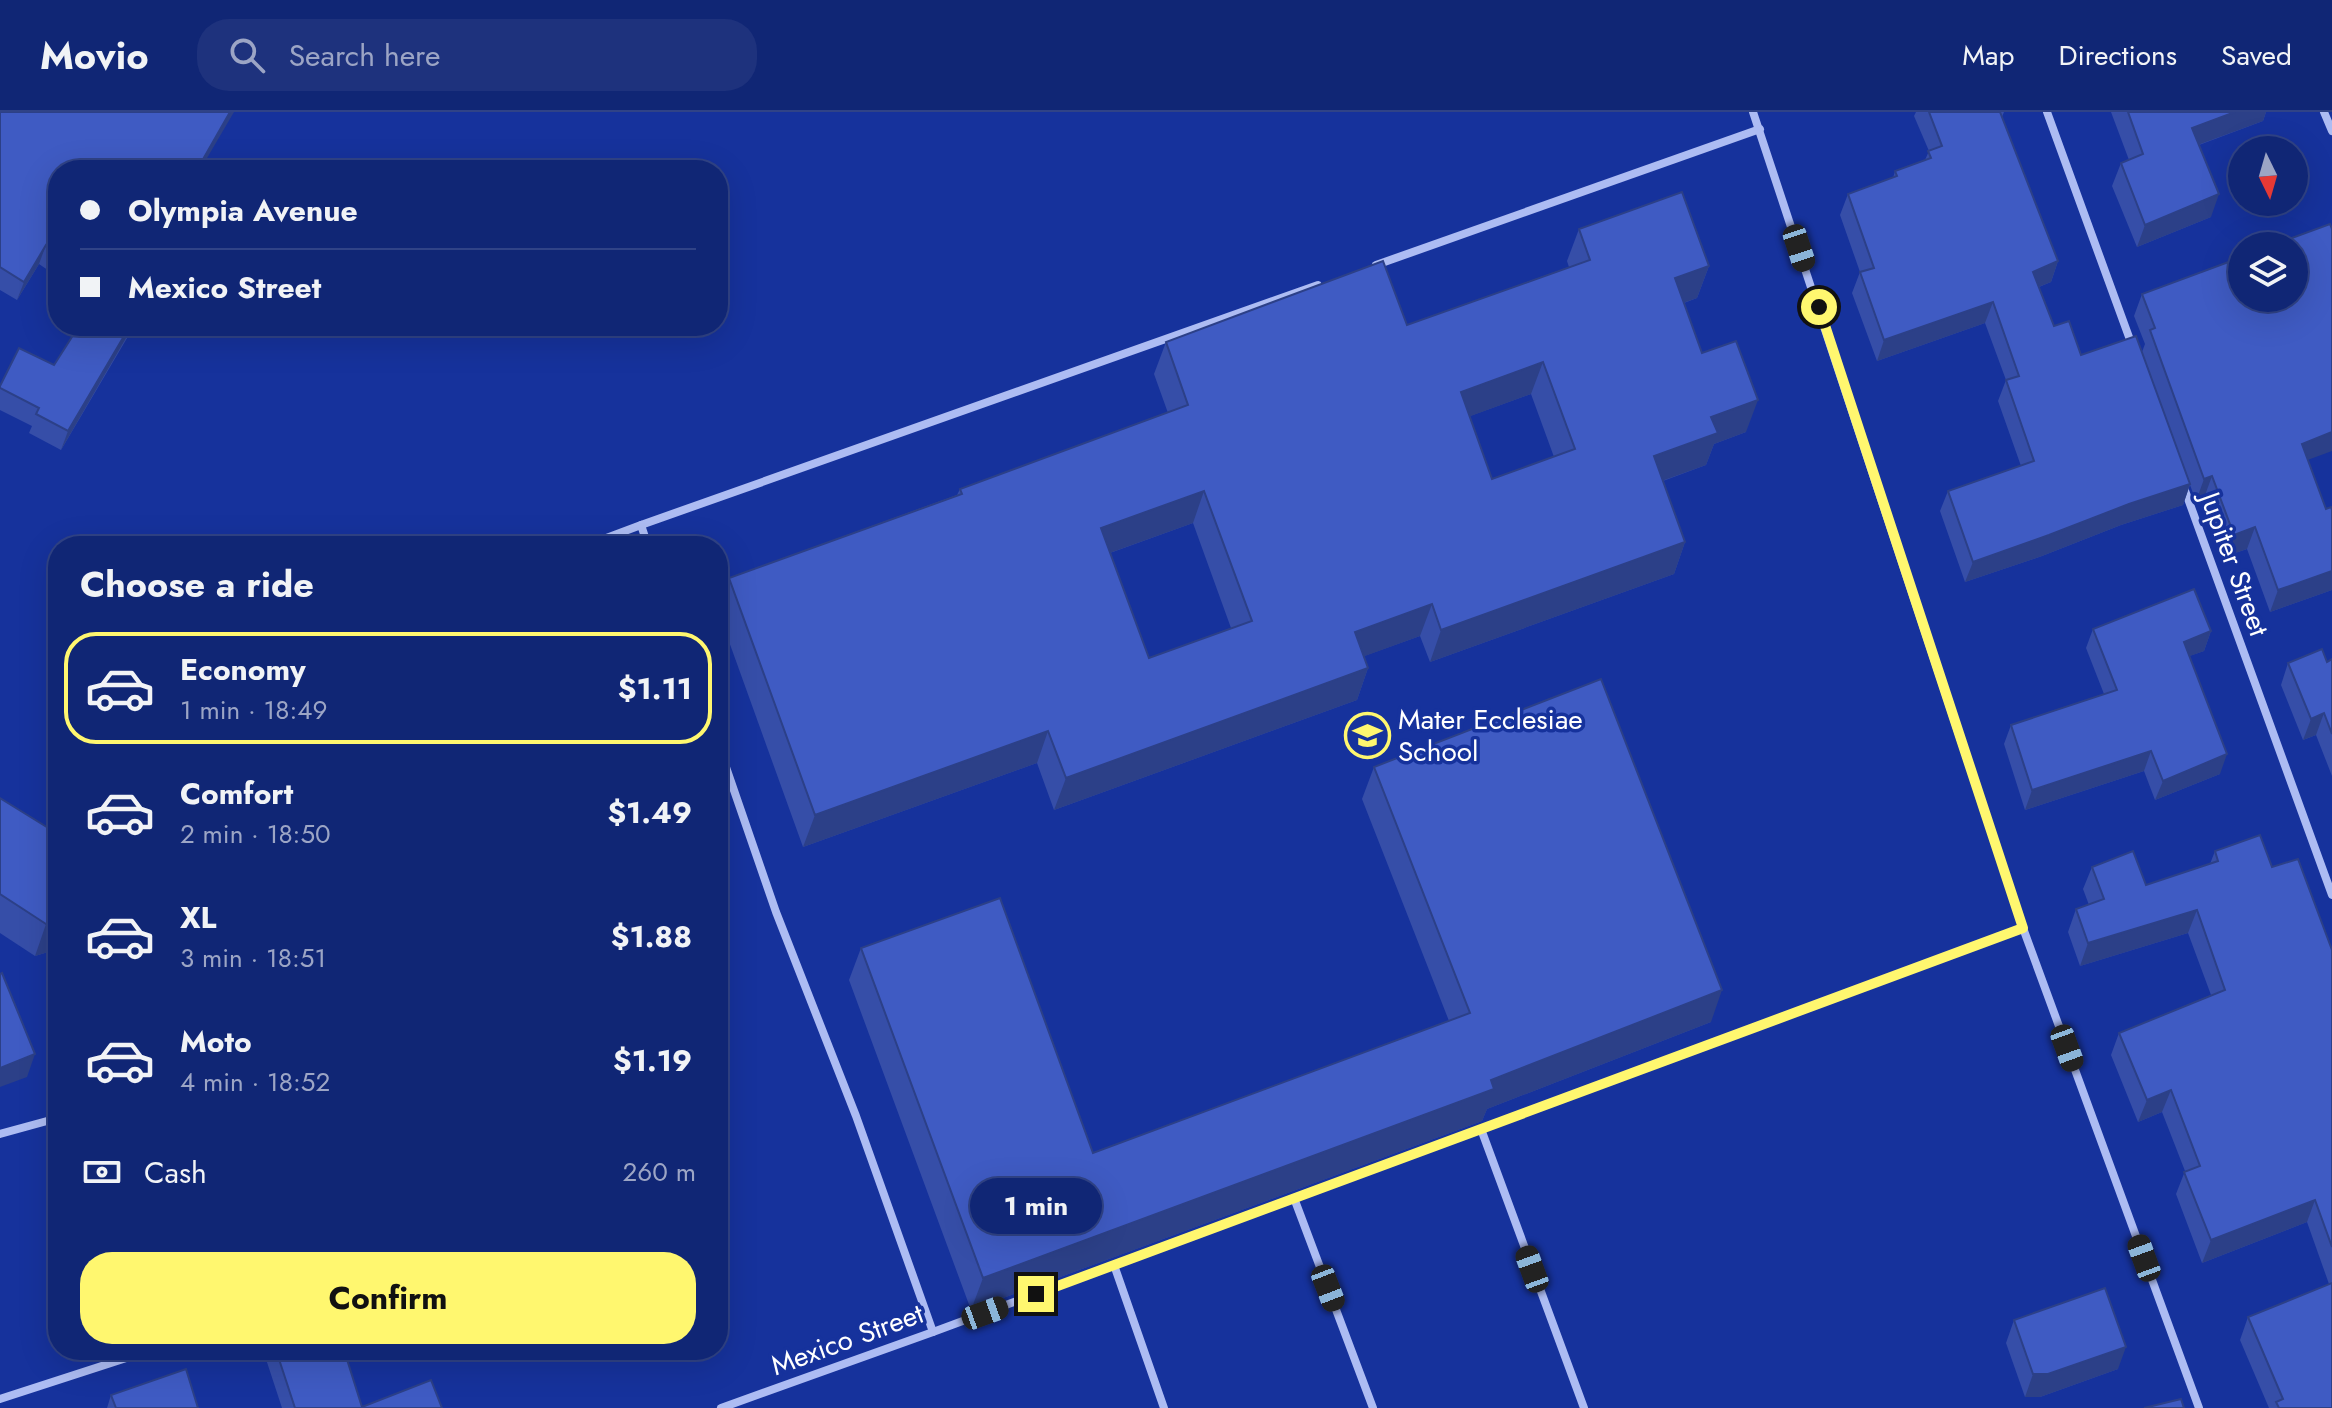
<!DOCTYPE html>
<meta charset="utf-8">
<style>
:root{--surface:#102675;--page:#1e327d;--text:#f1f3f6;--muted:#9ca5c5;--line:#304387;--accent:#fff76f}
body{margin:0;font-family:Jost,sans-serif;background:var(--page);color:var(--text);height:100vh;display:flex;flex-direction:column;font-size:30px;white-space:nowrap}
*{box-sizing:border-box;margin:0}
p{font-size:26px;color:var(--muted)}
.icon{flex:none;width:44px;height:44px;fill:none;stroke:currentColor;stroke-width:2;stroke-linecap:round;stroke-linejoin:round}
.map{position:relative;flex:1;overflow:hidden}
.side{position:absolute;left:48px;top:424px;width:680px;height:824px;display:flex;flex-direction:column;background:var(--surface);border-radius:32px;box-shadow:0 8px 32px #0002,0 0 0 2px var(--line)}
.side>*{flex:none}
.hud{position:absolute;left:48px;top:48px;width:680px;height:176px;border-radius:32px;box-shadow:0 8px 32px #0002,0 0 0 2px var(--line);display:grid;align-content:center;height:176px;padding:0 32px;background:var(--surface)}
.needle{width:52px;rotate:175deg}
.controls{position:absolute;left:2228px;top:24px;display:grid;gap:16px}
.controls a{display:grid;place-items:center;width:80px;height:80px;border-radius:50%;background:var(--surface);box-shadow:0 8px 32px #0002,0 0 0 2px var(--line);font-size:40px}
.end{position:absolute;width:36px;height:36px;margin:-18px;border:10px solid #fff76f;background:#111;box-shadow:0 0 0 4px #111}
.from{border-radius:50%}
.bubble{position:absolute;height:56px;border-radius:28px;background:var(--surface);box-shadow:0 8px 32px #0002,0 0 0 2px var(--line);font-size:26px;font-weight:700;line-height:56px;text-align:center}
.car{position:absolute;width:24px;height:48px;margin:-24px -12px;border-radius:10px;box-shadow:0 0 6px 2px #0007;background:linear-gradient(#222 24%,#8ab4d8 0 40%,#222 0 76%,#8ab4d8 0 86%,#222 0)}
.hud b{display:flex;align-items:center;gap:28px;height:76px;font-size:30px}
.hud b+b{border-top:2px solid var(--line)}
.hud i{width:20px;height:20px;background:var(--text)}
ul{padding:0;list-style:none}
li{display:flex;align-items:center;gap:24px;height:112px;margin:0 16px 12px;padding:0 16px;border:4px solid transparent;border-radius:32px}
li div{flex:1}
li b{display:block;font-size:30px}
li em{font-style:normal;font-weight:700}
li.active{border-color:var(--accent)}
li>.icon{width:72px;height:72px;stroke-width:1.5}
h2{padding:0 32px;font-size:36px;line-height:96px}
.pay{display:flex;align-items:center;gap:20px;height:88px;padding:0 32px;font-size:30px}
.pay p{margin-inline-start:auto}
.button{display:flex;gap:16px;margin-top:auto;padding:16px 32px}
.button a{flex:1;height:92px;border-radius:32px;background:var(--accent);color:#111;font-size:32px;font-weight:700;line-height:92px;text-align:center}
header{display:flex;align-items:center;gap:48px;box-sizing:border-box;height:112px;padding:0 40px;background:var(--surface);border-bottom:2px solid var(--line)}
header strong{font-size:38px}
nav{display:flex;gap:44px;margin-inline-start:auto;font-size:28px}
.search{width:560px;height:72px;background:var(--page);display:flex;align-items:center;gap:20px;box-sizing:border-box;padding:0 28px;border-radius:32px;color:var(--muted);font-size:30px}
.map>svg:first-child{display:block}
</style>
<header>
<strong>Movio</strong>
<div class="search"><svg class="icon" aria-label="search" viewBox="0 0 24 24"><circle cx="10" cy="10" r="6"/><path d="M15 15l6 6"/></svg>Search here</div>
<nav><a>Map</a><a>Directions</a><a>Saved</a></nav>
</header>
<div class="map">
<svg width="2332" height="1296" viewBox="0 0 2332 1296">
<rect width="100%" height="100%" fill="#16329c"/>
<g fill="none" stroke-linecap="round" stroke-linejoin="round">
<g stroke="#adbcf3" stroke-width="8">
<path d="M1753,0L2023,816L2199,1296"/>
<path d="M2047,0L2133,236"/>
<path d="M2324,0L2332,19"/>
<path d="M1376,153L1760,17"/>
<path d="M2183,373L2332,783"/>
<path d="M641,413L1318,173"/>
<path d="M585,434L641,413L648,434"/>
<path d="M718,632L776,800L856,1004L933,1220"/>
<path d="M1481,1017L1584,1296"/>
<path d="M0,1022L58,1006"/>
<path d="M1294,1086L1373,1296"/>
<path d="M1114,1153L1164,1296"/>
<path d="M0,1287L151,1238"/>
<path d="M721,1296L933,1220L2023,816"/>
</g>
</g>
<g fill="#364ea8" fill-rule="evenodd">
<path d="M0,0L58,58V165L39,152L17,188L0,178Z"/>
<path d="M1916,0H2004L2002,5L2058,149L2051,170L2039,175L2054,214L2081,243L2142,240L2145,232L2134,204L2142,182L2308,348L2326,397L2332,398V478L2270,500L2247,437L2226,444L2204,386L2196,389L2190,373L2183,393L2121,413L2042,444L1965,470L1940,399L1948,379L2021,354L1998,289L2006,268L1985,211L1877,249L1852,181L1860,160L1840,103L1848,82L1893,66L1895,59L1925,48L1929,39L1914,4Z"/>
<path d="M2111,0H2266L2263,9L2199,33L2211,105L2137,135L2112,74L2121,51L2129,48Z"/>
<path d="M1579,117L1709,154L1697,186L1684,191L1702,241L1746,320L1714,332L1706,353L1663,369L1685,430L1674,462L1430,550L1420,524L1364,544L1368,556L1357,588L1054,698L1037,651L803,735L718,499L729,466L957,383L960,377L1168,301L1154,262L1166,230L1407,213L1569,155L1567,149ZM1531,282L1554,345L1492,367L1470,304ZM1193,411L1231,516L1149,546L1110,441Z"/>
<path d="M79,214H139L136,218L133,216L61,338L29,321L32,314L0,298V274L54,253Z"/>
<path d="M2093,517L2211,519L2204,539L2189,544L2220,662L2155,688L2144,659L2025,698L2004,632L2011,613L2104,582L2086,536Z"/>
<path d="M2332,547V664L2316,623L2303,628L2281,573L2288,551L2327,550Z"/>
<path d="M1374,655L1711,910L1487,997L1482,1009L971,1198L849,868L861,836L1093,1041L1449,909L1362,687Z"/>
<path d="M0,686L58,837L35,844L0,821Z"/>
<path d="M2215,739L2272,755L2332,838V1296H2269L2240,1228L2248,1205L2329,1172L2307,1110L2202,1151L2176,1082L2185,1059L2162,1000L2138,1010L2111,943L2119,921L2211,883L2188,821L2080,854L2068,820L2076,797L2089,793L2083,777L2092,755L2146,773L2210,752Z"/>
<path d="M2014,1208L2118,1257L2040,1285H2025L2006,1231Z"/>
<path d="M263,1238H344L362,1295L442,1296H282Z"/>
<path d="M111,1283L198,1296H107Z"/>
</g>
<g fill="#2c4088">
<path d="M230,0H234L200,58H197Z"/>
<path d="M2235,0H2266L2263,9L2184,38L2192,16Z"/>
<path d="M2219,82L2211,105L2137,135L2145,113Z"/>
<path d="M46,133L39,152L17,188L24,170Z"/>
<path d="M2058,149L2051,170L2026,180L2033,160Z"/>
<path d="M1709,154L1697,186L1663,198L1675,166Z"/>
<path d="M1993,190L1985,211L1877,249L1884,228Z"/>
<path d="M130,214H133L61,338L68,319Z"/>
<path d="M1543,250L1531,282L1449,312L1461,280Z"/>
<path d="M1758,288L1746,320L1714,332L1706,353L1642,376L1654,344L1711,305Z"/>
<path d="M2332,320V339L2294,353L2302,332Z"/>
<path d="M2212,364L2204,386L2196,389L2204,367Z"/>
<path d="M2190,372L2183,393L2121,413L2042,444L1965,470L1973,450L2129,392Z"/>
<path d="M1204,379L1193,411L1090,448L1101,416Z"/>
<path d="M2255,415L2247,437L2226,444L2234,423Z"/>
<path d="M1685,430L1674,462L1430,550L1441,518Z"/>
<path d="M2332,459V478L2270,500L2278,478Z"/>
<path d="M1432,492L1420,524L1343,552L1355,520Z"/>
<path d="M2211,519L2204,539L2176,549L2184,530Z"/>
<path d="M1368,556L1357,588L1054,698L1066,666Z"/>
<path d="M2324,601L2316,623L2303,628L2311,607Z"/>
<path d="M1048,619L1037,651L803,735L815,703Z"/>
<path d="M2151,639L2144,659L2025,698L2032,678Z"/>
<path d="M2227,642L2220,662L2155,688L2163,669Z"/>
<path d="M2197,798L2188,821L2080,854L2088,831Z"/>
<path d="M58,808V837L35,844L46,812Z"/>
<path d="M1722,878L1711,910L1487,997L1482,1009L971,1198L983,1166Z"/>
<path d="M35,942L27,965L0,975V956Z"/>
<path d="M2171,978L2162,1000L2138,1010L2147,988Z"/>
<path d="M2315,1088L2307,1110L2202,1151L2211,1128Z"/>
<path d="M2126,1235L2118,1257L2040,1285H2025L2033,1262Z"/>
</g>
<g fill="#3f5bc3" stroke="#2c4088" stroke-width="2" fill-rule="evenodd">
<path d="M0,0H230L198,56L202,58H58V141L46,133L24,170L0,155Z"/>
<path d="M1929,0H2000L2058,149L2033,160L2054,214L2069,209L2081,243L2136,224L2190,372L2129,392L2049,423L1973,450L1948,379L2034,349L2006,268L2019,264L1993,190L1884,228L1860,160L1874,156L1848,82L1897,64L1895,59L1931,46L1928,39L1942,34Z"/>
<path d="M2128,0H2235L2192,16L2219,82L2145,113L2121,51L2143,42Z"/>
<path d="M1682,80L1709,154L1675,166L1702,241L1736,229L1758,288L1711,305L1718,321L1654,344L1685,430L1441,518L1432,492L1355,520L1368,556L1066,666L1048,619L815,703L729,466L962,382L960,377L1188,293L1166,230L1383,149L1407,213L1590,148L1579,117ZM1543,250L1575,337L1492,367L1461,280ZM1204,379L1252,509L1149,546L1101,416Z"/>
<path d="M2330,112L2332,117V320L2302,332L2326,397L2331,395L2332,398V459L2278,478L2255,415L2234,423L2212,364L2204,367L2150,218L2155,216L2142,182L2242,145V186H2294V134H2270Z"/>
<path d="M79,214H130L68,319L36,302L39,296L0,276V274L19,236L54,253Z"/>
<path d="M2194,477L2211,519L2184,530L2227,642L2163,669L2151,639L2032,678L2011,613L2117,578L2093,517Z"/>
<path d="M2322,537L2327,550L2332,547V622L2324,601L2311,607L2288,551Z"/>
<path d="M1601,567L1722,878L1491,968L1494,977L983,1166L861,836L1000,786L1093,1041L1470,901L1374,655Z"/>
<path d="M0,686L58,722V808L46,812L0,782Z"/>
<path d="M2260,723L2272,755L2298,747L2332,838V1135L2315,1088L2211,1128L2184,1060L2200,1054L2171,978L2147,988L2119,921L2225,878L2197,798L2088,831L2076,797L2104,787L2092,755L2133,739L2146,773L2218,749L2215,739Z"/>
<path d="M2,861L35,942L0,956V862Z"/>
<path d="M2332,1171V1296H2279L2276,1290L2283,1287L2248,1205Z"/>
<path d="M2105,1176L2126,1235L2048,1262H2033L2014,1208Z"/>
<path d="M276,1238H344L362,1295L431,1268L442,1296H295Z"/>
<path d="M186,1257L198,1296H116L111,1283Z"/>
<path d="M2181,1287L2184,1296H2144Z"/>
</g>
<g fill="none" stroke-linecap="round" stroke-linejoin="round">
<path stroke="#fff76f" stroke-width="10" d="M1036,1182L2023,816L1819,195"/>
</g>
<defs>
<symbol id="school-ring" viewBox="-11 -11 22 22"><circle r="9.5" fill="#16329c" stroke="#fff76f" stroke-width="1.5"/><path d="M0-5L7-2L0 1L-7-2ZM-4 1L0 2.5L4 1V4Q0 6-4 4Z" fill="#fff76f"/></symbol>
</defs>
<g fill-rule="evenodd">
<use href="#school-ring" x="1342" y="598" width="51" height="51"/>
</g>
<g text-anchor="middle" stroke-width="7" stroke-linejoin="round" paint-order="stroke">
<g font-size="28" fill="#fff" stroke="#16329c">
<text transform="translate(2235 452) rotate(70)" y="10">Jupiter Street</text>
<text transform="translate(847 1227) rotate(-20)" y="10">Mexico Street</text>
</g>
<g font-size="28" fill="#fff" stroke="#16329c" text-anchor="start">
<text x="1398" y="617">Mater Ecclesiae<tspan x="1398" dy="32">School</tspan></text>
</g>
</g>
</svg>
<div class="controls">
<a><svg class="needle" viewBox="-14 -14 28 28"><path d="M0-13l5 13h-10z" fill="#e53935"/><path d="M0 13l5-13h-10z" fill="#9ca5c5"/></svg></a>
<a><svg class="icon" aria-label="layers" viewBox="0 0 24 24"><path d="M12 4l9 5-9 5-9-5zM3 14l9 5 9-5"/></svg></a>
</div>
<i class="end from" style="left:1819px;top:195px"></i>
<i class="end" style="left:1036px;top:1182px"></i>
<div class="bubble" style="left:970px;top:1066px;width:132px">1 min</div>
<i class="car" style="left:1799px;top:136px;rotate:162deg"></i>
<i class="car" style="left:2067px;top:936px;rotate:160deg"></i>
<i class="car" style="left:2144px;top:1146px;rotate:340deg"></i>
<i class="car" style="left:1532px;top:1157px;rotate:340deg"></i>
<i class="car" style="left:1328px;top:1176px;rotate:159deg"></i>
<i class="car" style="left:985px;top:1201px;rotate:70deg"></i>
<div class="hud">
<b><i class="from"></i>Olympia Avenue</b>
<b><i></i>Mexico Street</b>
</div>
<section class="side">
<h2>Choose a ride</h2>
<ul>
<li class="active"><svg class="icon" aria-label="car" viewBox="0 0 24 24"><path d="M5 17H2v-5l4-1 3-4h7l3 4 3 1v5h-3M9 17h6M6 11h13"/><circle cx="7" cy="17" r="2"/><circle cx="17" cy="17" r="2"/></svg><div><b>Economy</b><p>1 min · 18:49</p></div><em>$1.11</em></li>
<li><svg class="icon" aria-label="car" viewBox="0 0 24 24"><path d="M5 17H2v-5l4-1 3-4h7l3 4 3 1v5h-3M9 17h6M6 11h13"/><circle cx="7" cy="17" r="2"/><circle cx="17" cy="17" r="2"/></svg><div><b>Comfort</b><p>2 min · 18:50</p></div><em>$1.49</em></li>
<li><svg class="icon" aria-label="car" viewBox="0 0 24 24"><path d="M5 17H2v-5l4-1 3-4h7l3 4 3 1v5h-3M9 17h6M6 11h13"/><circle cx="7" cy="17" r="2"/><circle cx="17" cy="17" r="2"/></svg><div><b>XL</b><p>3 min · 18:51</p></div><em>$1.88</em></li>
<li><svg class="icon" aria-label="car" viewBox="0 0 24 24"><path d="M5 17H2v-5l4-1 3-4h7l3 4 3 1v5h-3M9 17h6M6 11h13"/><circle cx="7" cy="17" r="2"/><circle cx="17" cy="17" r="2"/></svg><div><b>Moto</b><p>4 min · 18:52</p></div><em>$1.19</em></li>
</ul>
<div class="pay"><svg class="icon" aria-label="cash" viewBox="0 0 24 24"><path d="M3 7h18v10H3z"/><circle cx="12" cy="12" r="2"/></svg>Cash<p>260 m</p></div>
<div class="button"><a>Confirm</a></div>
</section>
</div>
